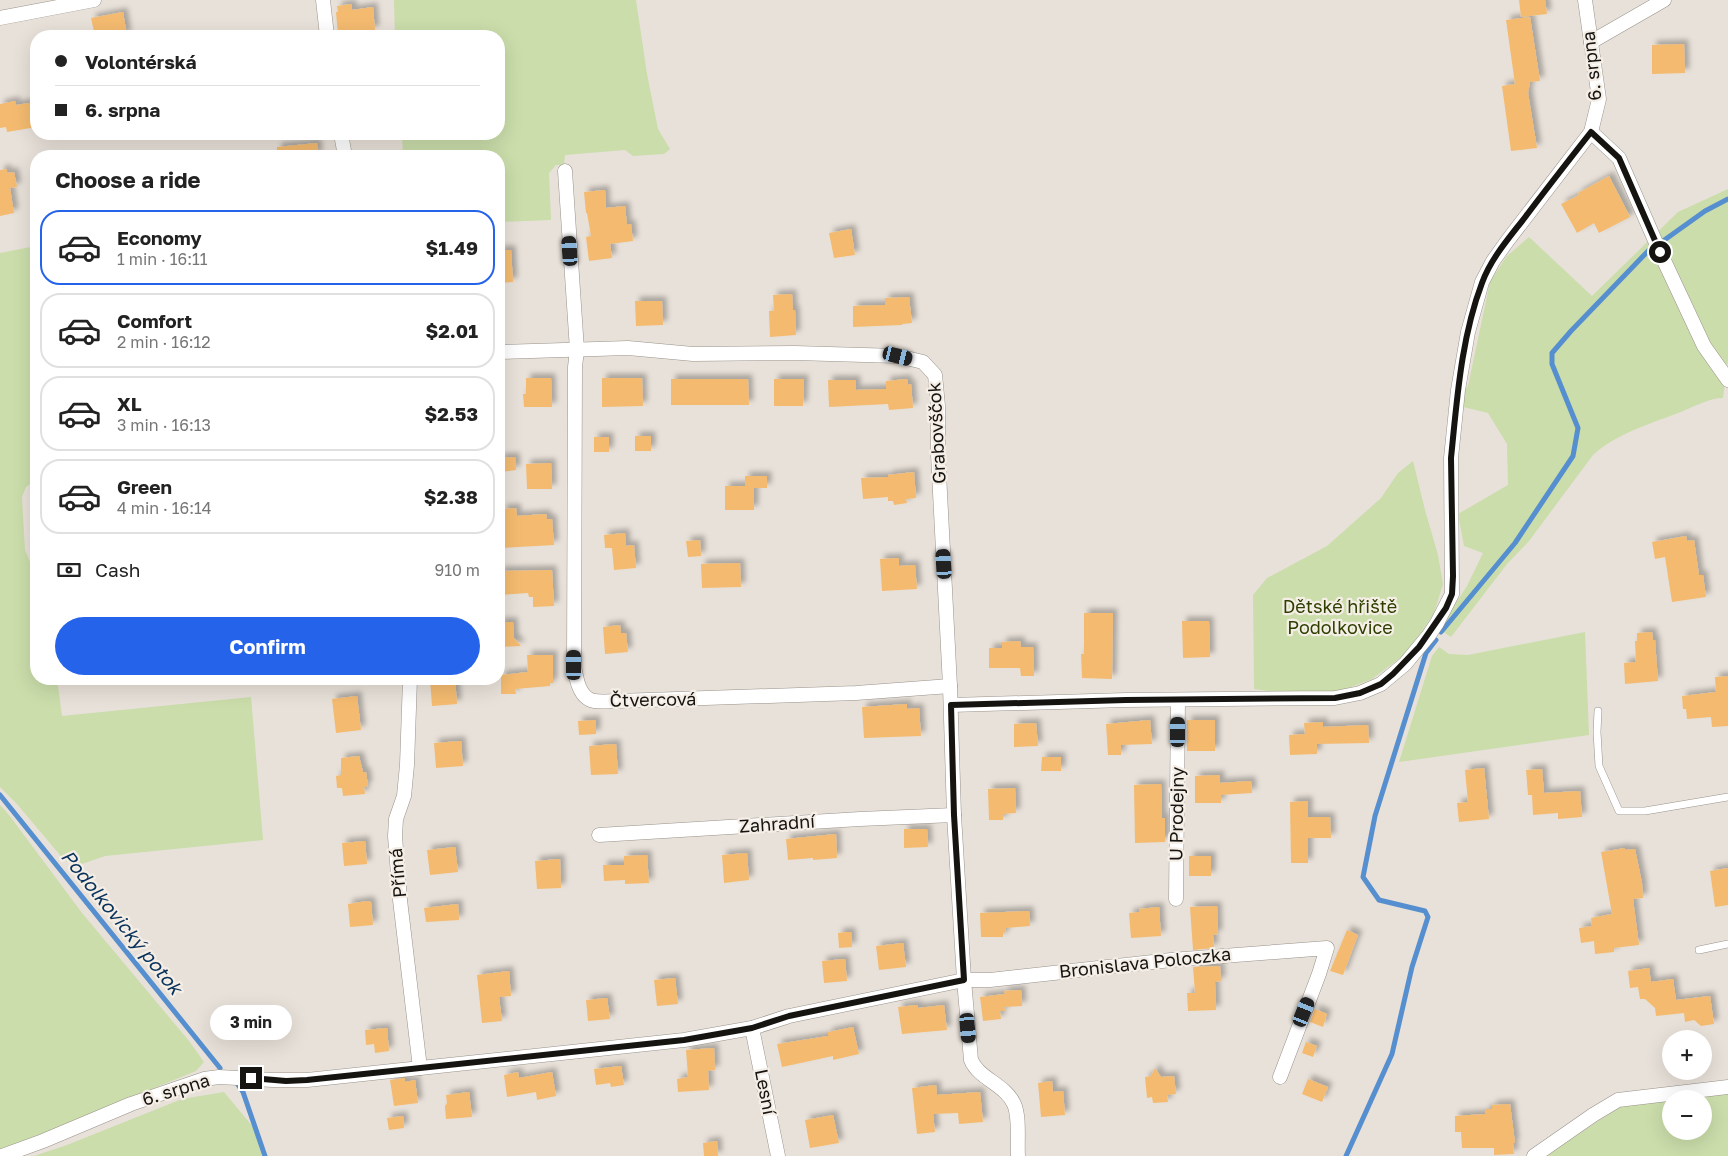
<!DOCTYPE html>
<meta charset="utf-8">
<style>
:root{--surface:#fff;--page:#f2f2f2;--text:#222;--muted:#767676;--line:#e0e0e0;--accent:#2563eb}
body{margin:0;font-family:"Golos Text",sans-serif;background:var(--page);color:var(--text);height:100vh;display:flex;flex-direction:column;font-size:19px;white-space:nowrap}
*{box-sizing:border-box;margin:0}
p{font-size:16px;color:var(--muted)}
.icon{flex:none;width:28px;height:28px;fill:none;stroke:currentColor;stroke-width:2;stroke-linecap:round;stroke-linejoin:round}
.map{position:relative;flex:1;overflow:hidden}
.drawer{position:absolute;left:30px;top:150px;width:475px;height:535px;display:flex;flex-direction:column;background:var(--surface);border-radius:20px;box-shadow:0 5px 20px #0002}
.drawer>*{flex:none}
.hud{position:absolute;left:30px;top:30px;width:475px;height:110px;border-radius:20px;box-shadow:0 5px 20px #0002;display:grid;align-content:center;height:110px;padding:0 25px;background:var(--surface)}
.controls{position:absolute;left:1662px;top:1030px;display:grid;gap:10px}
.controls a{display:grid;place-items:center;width:50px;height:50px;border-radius:50%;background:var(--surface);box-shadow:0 5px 20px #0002;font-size:25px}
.end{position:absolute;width:22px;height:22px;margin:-11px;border:6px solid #161411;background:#fff;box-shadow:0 0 0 2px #fff}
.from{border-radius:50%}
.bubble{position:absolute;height:35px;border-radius:18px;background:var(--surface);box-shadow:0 5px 20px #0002;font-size:16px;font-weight:700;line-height:35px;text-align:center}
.car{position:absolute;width:15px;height:30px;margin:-15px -8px;border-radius:6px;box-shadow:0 0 4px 1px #0007;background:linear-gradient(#222 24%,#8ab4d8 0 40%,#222 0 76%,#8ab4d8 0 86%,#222 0)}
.hud b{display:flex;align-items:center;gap:18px;height:48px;font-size:19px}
.hud b+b{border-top:1px solid var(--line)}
.hud i{width:12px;height:12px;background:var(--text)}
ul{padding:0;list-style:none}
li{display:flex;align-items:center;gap:15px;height:75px;margin:0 10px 8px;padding:0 15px;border:2px solid var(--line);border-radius:20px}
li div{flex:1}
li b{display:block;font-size:19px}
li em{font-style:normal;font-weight:700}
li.active{border-color:var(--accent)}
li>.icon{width:45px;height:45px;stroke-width:1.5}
h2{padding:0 25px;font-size:22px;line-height:60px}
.pay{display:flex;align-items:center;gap:12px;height:55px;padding:0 25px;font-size:19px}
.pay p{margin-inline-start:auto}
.cta{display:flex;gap:10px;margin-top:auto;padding:10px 25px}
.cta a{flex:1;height:58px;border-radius:30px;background:var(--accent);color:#fff;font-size:20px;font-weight:700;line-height:58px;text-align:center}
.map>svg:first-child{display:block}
</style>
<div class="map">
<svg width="1728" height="1156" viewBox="0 0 1728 1156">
<defs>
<filter id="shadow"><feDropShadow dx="4.5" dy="-4.5" stdDeviation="2.5" flood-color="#0004"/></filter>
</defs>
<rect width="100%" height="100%" fill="#e8e1d9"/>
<g fill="#caddaa" fill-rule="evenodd">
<path d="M394,0H636L647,74L658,129L670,149L664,154L633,156L625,150L565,155L564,165H556L549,173L551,220L499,222V156H403L402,134H499V36H395Z"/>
<path d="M1728,189V360L1723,398C1710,398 1695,406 1683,411C1653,423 1617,433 1593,455L1529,541L1507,564L1451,637L1439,629L1467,586L1483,553L1464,546L1458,514L1508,485L1507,444L1488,413L1451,404L1468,386L1490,282L1506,257L1529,237L1592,296L1678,212Z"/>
<path d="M36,246V480L26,487L22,497L25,550L36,576V679H57L62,716L251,697L263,840L105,856L79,865L65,861L17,804L0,787V253Z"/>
<path d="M1413,461L1425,510L1438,555L1443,584L1434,613L1408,652L1372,679L1338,692H1275L1254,689L1253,595L1267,578L1327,546L1381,498L1398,473Z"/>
<path d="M1585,632L1589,735L1399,762L1432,656L1439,647L1449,654L1468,655Z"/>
<path d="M0,805L9,815L82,913L189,1041L204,1062L196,1071L0,1151Z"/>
<path d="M1728,1091V1156H1545L1624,1104ZM1671,1099H1704V1131H1671Z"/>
<path d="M224,1092L253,1127L262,1156H34L67,1145L182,1099Z"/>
</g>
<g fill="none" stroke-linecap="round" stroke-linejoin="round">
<g stroke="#568fcf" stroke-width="5">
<path d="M1663,241L1705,211L1728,199"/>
<path d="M1441,632L1515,543L1573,456L1578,428L1552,364V353L1571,331L1649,250"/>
<path d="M0,795L220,1068"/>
<path d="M237,1083L243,1092L265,1156"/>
<path d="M1346,1156L1392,1054L1412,967L1428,917L1425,911L1379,900L1363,877L1375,816L1426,653L1436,640"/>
</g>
</g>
<g fill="#f4bb70" filter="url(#shadow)">
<path d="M1519,0H1545L1547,14L1521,17Z"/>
<path d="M352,4V10L373,7L375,30L338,35L336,12H338L337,6Z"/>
<path d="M123,12L127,36H95L91,18Z"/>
<path d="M1530,17L1540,81L1530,82L1528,93L1537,148L1511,151L1502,86L1515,84L1506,20Z"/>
<path d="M1684,44L1685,73L1652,74V45Z"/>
<path d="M15,101L16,105L36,102V127L7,132L6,127L0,128V104Z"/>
<path d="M317,143L318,156H277V147Z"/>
<path d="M7,169V173L14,172L17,187L10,188L14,213L0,216V170Z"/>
<path d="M1609,176L1630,217L1599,233L1594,223L1577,233L1561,204L1579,195L1578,193Z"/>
<path d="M605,190L606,208L625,206L627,225L631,224L633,241L610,244L612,258L589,261L586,237L591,236L587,213H586L584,192Z"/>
<path d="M851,229L855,255L834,258L829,233Z"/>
<path d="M499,250H511L513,282L499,283Z"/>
<path d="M792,294L793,310H795L796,335L770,337L769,311H774L773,295Z"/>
<path d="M909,297L912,323L902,324V325L853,327V306L885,305V298Z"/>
<path d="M635,301H662L663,325L636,326Z"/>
<path d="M526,378H551L552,407H524L523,394H526Z"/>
<path d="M602,378H642L643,406L602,407Z"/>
<path d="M671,379H748L749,405H671Z"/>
<path d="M774,379H804L803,406H774Z"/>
<path d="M907,379L908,385L911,384L913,408L889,410L888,404L829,407L828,380H856V390L886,389V381Z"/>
<rect x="635" y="436" width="16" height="15"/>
<rect x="594" y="437" width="15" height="15"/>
<path d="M515,457L516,470L500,472L499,458Z"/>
<path d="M551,463L552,489H527L526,464Z"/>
<path d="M914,472L916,498L906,499L907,503L894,505L893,501H888V497L863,499L861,478L888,477V475Z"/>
<path d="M745,476H767V488H754V510H725V486H745Z"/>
<path d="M516,508L517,516L546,514L547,519H552L554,545L500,548L499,534L503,533L502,509Z"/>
<path d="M625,533L626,546L634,545L636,568L614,570L612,548H605L604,535Z"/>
<path d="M1686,536L1687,541L1694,540L1699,575H1703L1706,597L1672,602L1665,557L1655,559L1652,542Z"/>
<path d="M700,540L701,556L688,557L686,541Z"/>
<path d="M899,558V566L915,565L917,589L882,591L880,559Z"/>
<path d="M740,563L741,587L702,588L701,564Z"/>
<path d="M552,570L554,606L533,607V597H529L528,593L499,595V571Z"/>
<path d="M1084,613H1113L1112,679L1082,678L1081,654H1084Z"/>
<path d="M1182,621H1209L1210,657L1183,658Z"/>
<path d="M499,622H513L514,638L521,646L499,647Z"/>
<path d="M620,625L621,633H626L628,652L605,654L603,627Z"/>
<path d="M1652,632L1653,640H1655L1658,681L1625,684L1624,663L1636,662L1635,641H1637V633Z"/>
<path d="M1020,641L1021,647H1033L1034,676H1021L1020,668H989V648H1002V642Z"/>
<path d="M527,655H553V683H550V686L515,689L516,694H501V675L528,672Z"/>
<path d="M1728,676V726L1712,727L1711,717L1687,719L1686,709H1683L1682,696L1716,692L1715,677Z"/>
<path d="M430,679H455L457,704L432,706Z"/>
<path d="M357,696L361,730L336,733L332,699Z"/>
<path d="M907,704V709L919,708L921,736L864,738L862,707Z"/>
<path d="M596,720V734L579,735L578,721Z"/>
<path d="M1150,720L1152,744L1121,745V755H1108L1106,724Z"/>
<rect x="1187" y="720" width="28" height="31"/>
<path d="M1323,722V727L1368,725L1369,743L1317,744V754L1290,755L1289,735L1305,734L1304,723Z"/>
<path d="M1036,723L1038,746L1014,747V724Z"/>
<path d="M461,741L463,766L436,768L434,743Z"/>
<path d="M616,744L618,774L591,775L589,746Z"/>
<path d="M359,756L363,772H366L368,786L364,787L365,794L343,796L342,788H337L336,776L341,775V758Z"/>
<path d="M1042,757H1061V771H1041Z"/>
<path d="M1484,768L1489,819L1459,822L1457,803L1468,802L1465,770Z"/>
<path d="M1542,769L1544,793L1580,791L1582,817L1558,819V813L1533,815L1532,795H1528L1526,770Z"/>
<path d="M1220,775V783L1251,781L1252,793L1221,795V803H1195V776Z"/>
<path d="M1161,784L1162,818H1165V842L1135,843L1134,785Z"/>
<path d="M1015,788L1016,813L1003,814V820H989L988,789Z"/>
<path d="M1308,801V817H1330L1331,838H1308V863H1291L1290,802Z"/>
<path d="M904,829H927L928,847L904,848Z"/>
<path d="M836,834L837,858L813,860V858L788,860L786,839Z"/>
<path d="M365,841L367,864L344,866L342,843Z"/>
<path d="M455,847L458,872L430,875L427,850Z"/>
<path d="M1625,848V850L1635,849L1642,883L1643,898L1633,899L1639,945L1614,948V952L1595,954L1594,941L1581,943L1579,928L1592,926L1591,918L1612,914L1601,852Z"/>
<path d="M747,853L749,880L724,883L722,855Z"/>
<path d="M647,855L649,883L625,884V880L604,881L603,865H624V856Z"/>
<rect x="1189" y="856" width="22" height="20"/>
<path d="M560,859L561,888L537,889L535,861Z"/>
<path d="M1728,868V905L1715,907L1710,871Z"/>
<path d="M367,901L371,902L373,925L350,927L348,904Z"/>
<path d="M458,904L459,920L426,922L424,908Z"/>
<path d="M1217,906L1218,934L1213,935L1214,948L1193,950L1190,907Z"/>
<path d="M1159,907L1161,936L1131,938L1129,913L1139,912V909Z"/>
<path d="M1029,911L1030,926L1006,928V932L1003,933V937H981L980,913Z"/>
<path d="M1347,930L1358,935L1343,975L1330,971Z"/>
<path d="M845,932H851L852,947L839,948L838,933Z"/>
<path d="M903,943L906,967L879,970L876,946Z"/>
<path d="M845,959L847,981L824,983L822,961Z"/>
<path d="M1220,966L1221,981L1215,982L1216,1010L1188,1011L1187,993H1195L1193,967Z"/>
<path d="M1649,968L1651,982L1673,979L1676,1000L1710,996L1714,1024L1701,1026L1694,1020L1685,1022L1684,1013L1656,1016L1655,1008L1645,999H1640L1638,987L1630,988L1628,971Z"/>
<path d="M509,971L511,996L499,997L502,1021L482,1023L477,975Z"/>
<path d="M675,978L678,1004L657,1006L654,980Z"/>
<path d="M1021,990L1022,1006L1004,1007L1005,1011H1000L1001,1019L983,1021L980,997L1005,994L1004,991Z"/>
<path d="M607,998L610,1019L588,1021L586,1000Z"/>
<path d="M917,1005L918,1008L944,1005L947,1030L902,1034L898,1007Z"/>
<path d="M1315,1009L1327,1014L1323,1027L1310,1022Z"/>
<path d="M853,1027L859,1054L833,1060V1056L782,1067L777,1044L828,1036V1032Z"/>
<path d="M387,1028L389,1051L375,1053L374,1044L366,1045L365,1030Z"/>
<path d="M1306,1042L1317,1046L1313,1057L1302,1053Z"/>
<path d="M714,1048L715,1070L708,1071L709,1090L678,1092L677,1079L688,1077L686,1050Z"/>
<path d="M621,1066L624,1085L611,1087L610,1083L596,1085L594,1069Z"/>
<path d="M1155,1068L1161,1077L1174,1076L1176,1094L1167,1095L1168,1102L1153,1103L1152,1097L1147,1098L1145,1077L1151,1076Z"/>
<path d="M518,1072L519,1078L552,1072L556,1096L537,1100L536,1092L507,1097L504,1075Z"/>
<path d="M405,1078V1082L415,1080L418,1103L394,1106L390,1080Z"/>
<path d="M1308,1079L1328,1087L1322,1102L1302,1094Z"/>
<path d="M1052,1081L1053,1092L1063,1091L1065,1115L1041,1117L1038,1083Z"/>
<path d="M936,1085L937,1095L980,1092L983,1122L959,1124L958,1113L933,1114L935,1132L917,1134L912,1088Z"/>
<path d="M469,1092L472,1117L446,1119L445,1106L447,1103L446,1095Z"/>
<path d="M1510,1104L1515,1143H1513L1514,1154L1494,1155V1148H1462L1461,1132H1455V1116L1486,1114L1485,1109H1492V1105Z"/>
<path d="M833,1115L839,1143L810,1148L805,1120Z"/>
<path d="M403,1116L404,1128L389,1130L387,1118Z"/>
<path d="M717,1141L718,1156H704L703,1143Z"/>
</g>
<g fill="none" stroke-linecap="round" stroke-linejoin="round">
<defs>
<g id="lane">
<path d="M1598,711L1597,732L1599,766L1619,811H1645L1728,797"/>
<path d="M1699,950L1728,944"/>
</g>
<g id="street">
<path d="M323,0L327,36"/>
<path d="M0,18L94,0"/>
<path d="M1591,42L1664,0"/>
<path d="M1591,132L1619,158L1660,252L1704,346L1728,380"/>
<path d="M341,134L345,156"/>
<path d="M565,171L577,350L575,367L574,665C576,678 579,698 594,701C602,702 611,701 618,701L856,693L950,686"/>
<path d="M410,679L407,765L404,796L396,819L395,836L400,900L420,1068"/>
<path d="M951,705L1126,700L1335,698L1360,693L1381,684L1405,664L1429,635L1437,623L1452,594L1451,458L1458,390L1468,332L1482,282L1493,261L1508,240L1591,132L1599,99L1585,0"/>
<path d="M599,835L860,819L954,815"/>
<path d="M1176,899L1178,700"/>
<path d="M752,1028L778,1156"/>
<path d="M2,1156L43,1141L131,1104L204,1079L219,1077L273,1080H307L684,1040L752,1028L789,1016L964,980L954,815L950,686L938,454V406L935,375L923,362L898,356L795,353L693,354L628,348L499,352"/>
<path d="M1018,1156C1017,1142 1020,1117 1014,1104C1005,1084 979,1079 971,1060L964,980H990L1171,960L1327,948L1319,974L1280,1077"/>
<path d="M1534,1156L1593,1115L1618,1100L1728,1087"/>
</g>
</defs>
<use href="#lane" stroke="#99928b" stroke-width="8"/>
<use href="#street" stroke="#99928b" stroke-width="15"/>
<use href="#lane" stroke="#fff" stroke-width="7"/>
<use href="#street" stroke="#fff" stroke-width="14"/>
</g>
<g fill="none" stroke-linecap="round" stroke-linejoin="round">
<path stroke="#161411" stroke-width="6" d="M251,1078L286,1081L307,1080L684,1040L752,1028L789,1016L964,980L954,815L951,705L1126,700L1335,698L1360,693L1381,684L1393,674L1419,647L1446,608L1452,594L1453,576L1451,458C1457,400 1461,338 1482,283C1491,258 1510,237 1526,216C1547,188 1569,160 1591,132L1619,158L1660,252"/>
</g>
<g text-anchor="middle" stroke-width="4.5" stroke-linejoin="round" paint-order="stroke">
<g font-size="18" fill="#161411" stroke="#f5eee6">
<text transform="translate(1592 66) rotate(-96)" y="6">6. srpna</text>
<text transform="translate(937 433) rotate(-93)" y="6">Grabovščok</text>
<text transform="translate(653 700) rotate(-1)" y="6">Čtvercová</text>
<text transform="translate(1177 814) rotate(-89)" y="6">U Prodejny</text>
<text transform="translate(777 824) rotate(-4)" y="6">Zahradní</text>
<text transform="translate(398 873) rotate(-95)" y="6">Přímá</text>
<text transform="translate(1145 963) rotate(-6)" y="6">Bronislava Poloczka</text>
<text transform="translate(176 1090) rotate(-17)" y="6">6. srpna</text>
<text transform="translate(765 1092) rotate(79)" y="6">Lesní</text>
</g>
<g font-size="18" fill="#2e3f00" stroke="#f5eee6">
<text x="1340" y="613">Dětské hřiště<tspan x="1340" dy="21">Podolkovice</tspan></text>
</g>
<g font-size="19" font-style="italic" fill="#08325b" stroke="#f5eee6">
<text transform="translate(122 922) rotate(51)" y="7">Podolkovický potok</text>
</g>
</g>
</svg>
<div class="controls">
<a>+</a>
<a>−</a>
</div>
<i class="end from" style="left:1660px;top:252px"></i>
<i class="end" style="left:251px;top:1078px"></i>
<div class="bubble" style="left:210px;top:1005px;width:82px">3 min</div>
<i class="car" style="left:570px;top:251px;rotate:356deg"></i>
<i class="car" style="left:898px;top:356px;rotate:104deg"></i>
<i class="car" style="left:944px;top:564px;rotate:356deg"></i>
<i class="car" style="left:574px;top:665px;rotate:0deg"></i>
<i class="car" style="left:1178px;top:732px;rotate:0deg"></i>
<i class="car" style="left:1304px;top:1012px;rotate:22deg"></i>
<i class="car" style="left:968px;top:1028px;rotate:175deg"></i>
<div class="hud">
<b><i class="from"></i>Volontérská</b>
<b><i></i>6. srpna</b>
</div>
<section class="drawer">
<h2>Choose a ride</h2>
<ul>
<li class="active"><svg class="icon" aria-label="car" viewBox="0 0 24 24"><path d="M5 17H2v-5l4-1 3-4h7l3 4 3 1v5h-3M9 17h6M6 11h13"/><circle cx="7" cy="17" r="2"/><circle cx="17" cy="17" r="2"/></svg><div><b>Economy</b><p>1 min · 16:11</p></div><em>$1.49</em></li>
<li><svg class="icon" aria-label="car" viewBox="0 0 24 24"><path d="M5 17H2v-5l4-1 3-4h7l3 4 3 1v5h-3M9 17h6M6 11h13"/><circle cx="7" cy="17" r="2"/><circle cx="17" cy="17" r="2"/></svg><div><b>Comfort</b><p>2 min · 16:12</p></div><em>$2.01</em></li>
<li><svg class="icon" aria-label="car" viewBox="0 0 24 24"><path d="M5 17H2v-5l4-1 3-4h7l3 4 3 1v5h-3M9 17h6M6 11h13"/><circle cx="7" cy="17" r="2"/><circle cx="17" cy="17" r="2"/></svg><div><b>XL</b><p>3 min · 16:13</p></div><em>$2.53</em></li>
<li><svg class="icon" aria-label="car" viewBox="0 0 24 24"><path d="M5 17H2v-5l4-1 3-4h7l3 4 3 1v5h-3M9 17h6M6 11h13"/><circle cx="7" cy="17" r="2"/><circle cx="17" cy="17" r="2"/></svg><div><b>Green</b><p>4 min · 16:14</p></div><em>$2.38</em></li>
</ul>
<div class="pay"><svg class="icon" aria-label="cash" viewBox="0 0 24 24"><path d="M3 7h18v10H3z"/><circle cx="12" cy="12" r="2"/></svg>Cash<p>910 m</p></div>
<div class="cta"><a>Confirm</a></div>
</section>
</div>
